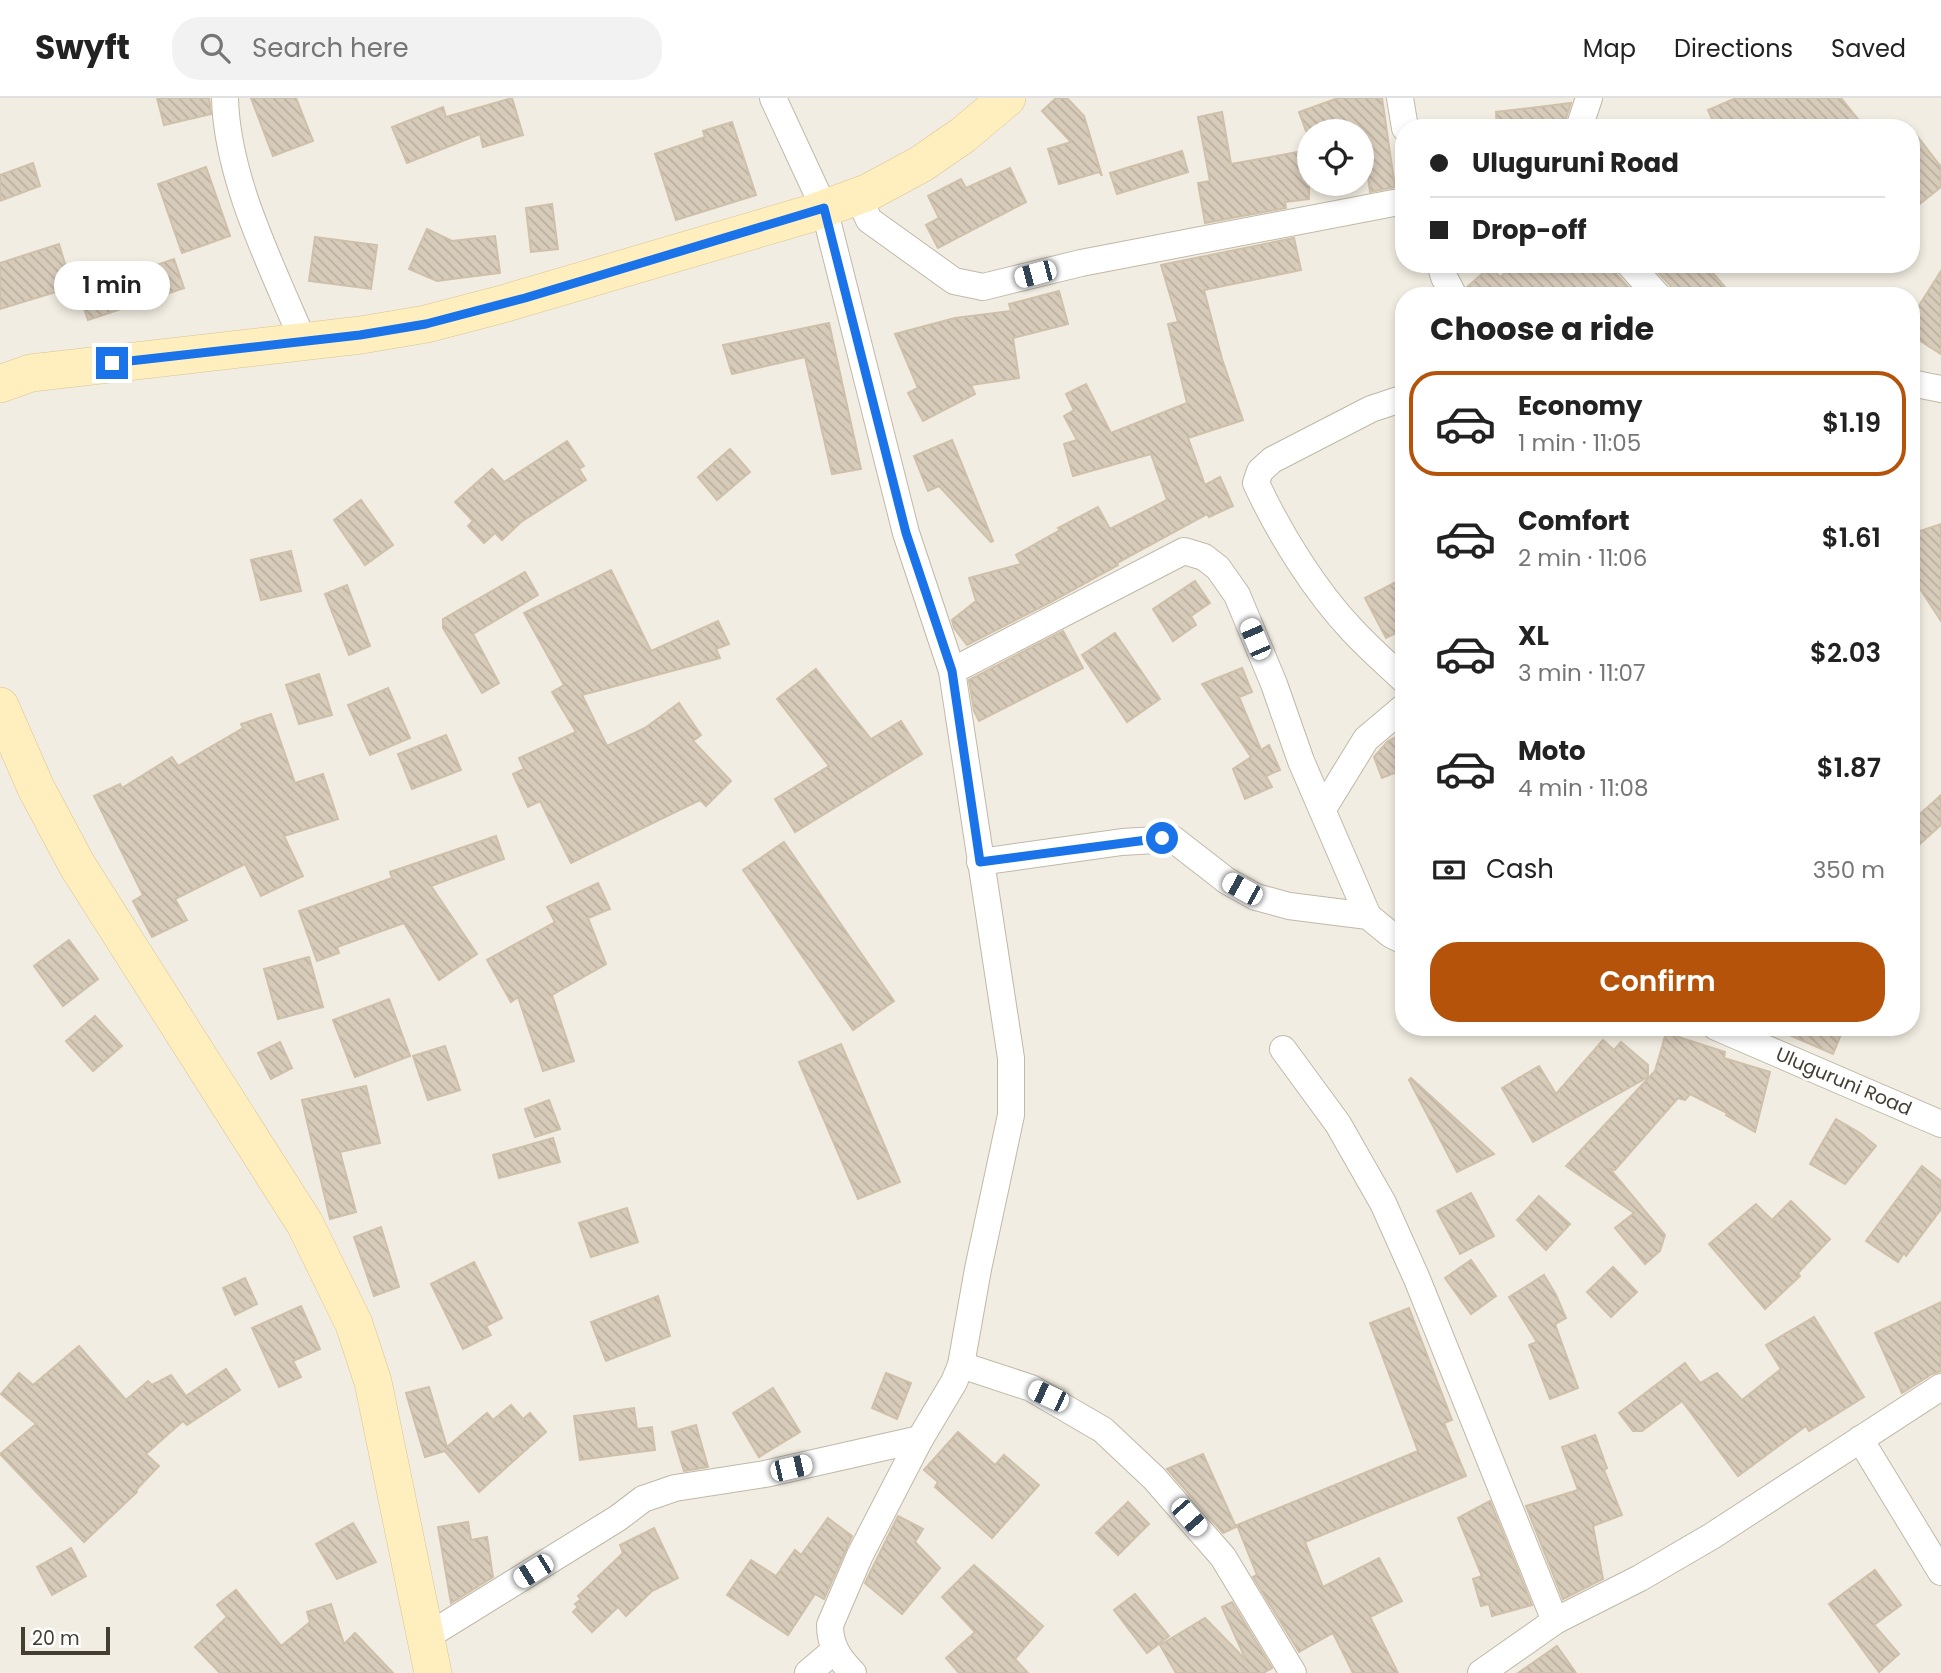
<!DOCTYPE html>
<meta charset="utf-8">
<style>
:root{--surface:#fff;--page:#f2f2f2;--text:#222;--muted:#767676;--line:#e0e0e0;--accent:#b45309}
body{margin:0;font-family:Poppins,sans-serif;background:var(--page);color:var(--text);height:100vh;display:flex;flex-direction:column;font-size:26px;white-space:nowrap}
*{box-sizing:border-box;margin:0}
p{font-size:23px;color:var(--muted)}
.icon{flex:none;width:38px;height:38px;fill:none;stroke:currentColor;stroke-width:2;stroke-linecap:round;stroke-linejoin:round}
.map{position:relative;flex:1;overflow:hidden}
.details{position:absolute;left:1395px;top:189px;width:525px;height:749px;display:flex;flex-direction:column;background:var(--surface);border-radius:28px;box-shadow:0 4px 10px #0003}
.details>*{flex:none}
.top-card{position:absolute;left:1395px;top:21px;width:525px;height:154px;border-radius:28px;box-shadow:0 4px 10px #0003;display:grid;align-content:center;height:154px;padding:0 35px;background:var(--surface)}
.controls{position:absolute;left:1297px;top:21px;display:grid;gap:14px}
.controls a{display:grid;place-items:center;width:77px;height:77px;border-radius:50%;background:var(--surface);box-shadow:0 4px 10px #0003;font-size:35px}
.scale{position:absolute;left:21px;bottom:18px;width:89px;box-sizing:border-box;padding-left:7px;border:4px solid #443d32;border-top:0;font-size:19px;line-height:24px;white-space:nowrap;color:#443d32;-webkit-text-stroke:5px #fff;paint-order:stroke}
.end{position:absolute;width:32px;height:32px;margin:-16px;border:9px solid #1a73e8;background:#fff;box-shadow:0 0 0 4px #fff}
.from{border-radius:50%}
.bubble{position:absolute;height:49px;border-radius:24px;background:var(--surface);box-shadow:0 4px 10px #0003;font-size:23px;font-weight:600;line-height:49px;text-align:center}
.car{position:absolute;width:21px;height:42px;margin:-21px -10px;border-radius:9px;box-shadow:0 0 5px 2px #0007;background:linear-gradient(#fff 24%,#345 0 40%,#fff 0 76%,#345 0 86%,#fff 0)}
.top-card b{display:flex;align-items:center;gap:24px;height:66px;font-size:26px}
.top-card b+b{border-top:2px solid var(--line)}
.top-card i{width:18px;height:18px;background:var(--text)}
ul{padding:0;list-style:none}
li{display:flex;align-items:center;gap:21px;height:105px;margin:0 14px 10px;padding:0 21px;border:4px solid transparent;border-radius:28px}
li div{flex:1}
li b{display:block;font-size:26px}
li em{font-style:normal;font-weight:600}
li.active{border-color:var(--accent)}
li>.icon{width:63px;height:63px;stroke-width:1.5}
h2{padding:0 35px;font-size:32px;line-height:84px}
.pay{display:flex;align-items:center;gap:18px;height:77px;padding:0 35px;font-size:26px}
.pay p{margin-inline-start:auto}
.action{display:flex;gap:14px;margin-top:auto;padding:14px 35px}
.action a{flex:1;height:80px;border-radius:28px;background:var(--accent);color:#fff;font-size:28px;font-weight:600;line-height:80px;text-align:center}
header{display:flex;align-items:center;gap:42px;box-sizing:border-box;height:98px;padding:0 35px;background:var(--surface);border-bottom:2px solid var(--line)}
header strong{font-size:33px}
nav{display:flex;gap:38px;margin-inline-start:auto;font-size:24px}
.search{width:490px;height:63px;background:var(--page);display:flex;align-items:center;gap:18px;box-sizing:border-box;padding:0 24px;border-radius:28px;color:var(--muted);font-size:26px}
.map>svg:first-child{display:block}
</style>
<header>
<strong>Swyft</strong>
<div class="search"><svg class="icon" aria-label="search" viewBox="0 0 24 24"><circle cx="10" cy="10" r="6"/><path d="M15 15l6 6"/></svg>Search here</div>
<nav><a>Map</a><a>Directions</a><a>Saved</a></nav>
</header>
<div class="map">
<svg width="1941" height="1575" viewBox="0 0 1941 1575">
<defs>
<pattern id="building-back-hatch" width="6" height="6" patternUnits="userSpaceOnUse" patternTransform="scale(1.75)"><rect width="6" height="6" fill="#d7cbba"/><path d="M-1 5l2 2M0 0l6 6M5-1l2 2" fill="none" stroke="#baafa0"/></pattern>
</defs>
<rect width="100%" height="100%" fill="#f2ede2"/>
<g fill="url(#building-back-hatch)" stroke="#cfc0aa" stroke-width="2">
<path d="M157,0H209L211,16L164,27Z"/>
<path d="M251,0H296L313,43L273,58Z"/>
<path d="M512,0L523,37L483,49L480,36L407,65L392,29L443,9L446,19Z"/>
<path d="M1056,0H1067L1084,18L1102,78L1099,74L1059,86L1048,51L1071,44L1042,13Z"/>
<path d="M1338,0H1382L1395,89L1370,94L1362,33H1306L1299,14Z"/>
<path d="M1736,0H1841L1865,30H1716L1708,12Z"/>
<path d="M1571,5L1565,23L1558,30H1497L1496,14Z"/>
<path d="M1222,14L1231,66L1309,52V101L1285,104L1286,110L1205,125L1198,85L1210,83L1198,19Z"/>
<path d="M732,24L756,97L676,122L655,56L705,39L703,33Z"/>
<path d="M1911,30L1941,69V89L1911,113Z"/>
<path d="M1182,53L1188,74L1117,96L1110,75Z"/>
<path d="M33,65L40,88L0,103V77Z"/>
<path d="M206,69L230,138L182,155L158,86Z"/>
<path d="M1010,70L1026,104L938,150L926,127L939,120L928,98L961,81L966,90Z"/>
<path d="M552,106L558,151L531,154L526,110Z"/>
<path d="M427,131L452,143L495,138L500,175L437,183L409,171Z"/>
<path d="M315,139L377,147L371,191L309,183Z"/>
<path d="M1294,140L1301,172L1204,192L1222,261L1243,322L1188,340L1205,387L1220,379L1233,408L1209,419L1207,416L1117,465L1118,467L1049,505L967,547L954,530L952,522L976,503L969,480L1021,466L1016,457L1060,432L1058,430L1098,409L1110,431L1167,402L1151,356L1073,378L1064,346L1077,342L1064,318L1074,312L1066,296L1086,286L1111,335L1187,305L1168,226L1178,224L1161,167Z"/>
<path d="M59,146L72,189L0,211V165Z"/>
<path d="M174,161L184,190L88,222L78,194Z"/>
<path d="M1516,166H1614L1617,177L1637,198H1470L1467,189L1491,168L1500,179Z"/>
<path d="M1650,166H1705L1733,198H1673L1670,187Z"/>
<path d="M1941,173V256L1911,237V220Z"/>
<path d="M1059,193L1068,226L1013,240L1019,280L971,287L975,296L923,323L908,295L918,290L895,236L955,220L1011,213L1009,206Z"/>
<path d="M829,225L861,371L832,376L805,259L732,276L723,247Z"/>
<path d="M952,342L993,443L991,444L939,388L928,393L914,358Z"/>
<path d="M567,343L584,368L579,371L586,382L521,424L502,442L495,435L484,445L468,428L473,423L455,404L492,371L504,384Z"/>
<path d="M730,351L750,374L717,402L698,379Z"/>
<path d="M361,402L393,447L365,467L334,422Z"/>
<path d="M1941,426V523L1911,477V436Z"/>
<path d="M291,453L301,493L261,502L251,462Z"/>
<path d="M611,472L651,553L718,523L729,546L716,551L720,560L582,597L607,648L645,630L679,605L701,637L693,643L731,683L706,708L700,702L571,765L540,703L528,709L513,676L524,671L519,660L576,634L552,594L564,587L524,515Z"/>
<path d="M525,474L538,497L473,536L499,585L482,595L443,530V521Z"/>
<path d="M1404,480V531L1386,540L1365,500Z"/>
<path d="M1195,483L1210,505L1191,518L1196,527L1173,543L1153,511Z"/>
<path d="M347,487L370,548L349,557L325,496Z"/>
<path d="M1063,533L1083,570L979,623L974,613L969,582Z"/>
<path d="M1115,535L1160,601L1127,624L1082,557Z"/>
<path d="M1242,570L1252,594L1239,599L1261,652L1269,647L1280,672L1266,678L1272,689L1245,701L1233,671L1251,659L1202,586Z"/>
<path d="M816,571L871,641L901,623L922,656L795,734L775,701L829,668L777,601Z"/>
<path d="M319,576L332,617L299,626L286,587Z"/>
<path d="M388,590L410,640L370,657L348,607Z"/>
<path d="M271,616L295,685L323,676L338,721L284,738L303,778L261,798L245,766L175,801L187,822L152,839L133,803L143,797L94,698L120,686L122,690L172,659L178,668L243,630L241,626Z"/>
<path d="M1404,635V671L1382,680L1374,659L1388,643Z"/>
<path d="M446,637L461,672L412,691L398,656Z"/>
<path d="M1941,697V727L1911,754V724Z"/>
<path d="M496,738L504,761L431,788L477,856L439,882L404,825L337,849L339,855L317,863L299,813L392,780L390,774Z"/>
<path d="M784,744L894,903L853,932L743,772Z"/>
<path d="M598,785L610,811L588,820L606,866L552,897L574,963L543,973L518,899L511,904L487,862L555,824L547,809Z"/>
<path d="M69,842L98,881L63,908L34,868Z"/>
<path d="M309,859L323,909L278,921L264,871Z"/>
<path d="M389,901L410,958L355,979L333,922Z"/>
<path d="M95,918L122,948L93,973L66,943Z"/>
<path d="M1771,929H1844L1833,956Z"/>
<path d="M1666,935L1725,954L1724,960L1770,974L1755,1034L1726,1017L1727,1015L1690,996L1685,1002L1678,1000L1615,1072L1610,1071L1665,1137L1660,1153L1645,1166L1615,1130L1634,1115L1566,1068L1655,973Z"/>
<path d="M1603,942L1614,952L1621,944L1648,967V979L1533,1044L1502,990L1539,968L1556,996Z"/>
<path d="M280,944L292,970L271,981L258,955Z"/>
<path d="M841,946L900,1084L858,1101L799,964Z"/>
<path d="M445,948L460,992L428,1002L413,958Z"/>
<path d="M1411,980L1494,1056L1457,1074L1409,982Z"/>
<path d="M366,988L380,1045L340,1054L356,1114L330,1121L302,1002Z"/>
<path d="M549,1002L560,1031L535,1039L525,1011Z"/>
<path d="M1836,1021L1860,1035L1876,1048L1845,1086L1810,1066Z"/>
<path d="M553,1040L560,1064L499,1080L493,1057Z"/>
<path d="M1922,1068L1941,1083V1111L1906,1158L1904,1155L1898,1164L1866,1143Z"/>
<path d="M1471,1095L1494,1138L1460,1156L1437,1113Z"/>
<path d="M1539,1098L1570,1126L1546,1152L1517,1122Z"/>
<path d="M1791,1103L1830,1141L1798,1175L1800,1178L1765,1211L1709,1146L1756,1106L1772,1122Z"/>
<path d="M627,1110L638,1144L591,1159L579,1125Z"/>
<path d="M381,1129L399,1189L374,1198L354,1139Z"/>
<path d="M1471,1162L1496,1198L1471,1216L1445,1180Z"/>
<path d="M474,1164L502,1220L486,1228L491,1237L463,1251L431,1186Z"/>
<path d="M1613,1169L1637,1194L1611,1219L1587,1194Z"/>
<path d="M1544,1177L1556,1197L1566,1220L1555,1226L1578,1290L1550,1301L1529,1247L1537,1244L1509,1199Z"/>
<path d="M245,1180L257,1206L235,1217L223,1190Z"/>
<path d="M658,1198L670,1238L606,1263L591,1224Z"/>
<path d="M1941,1204V1273L1932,1276L1902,1295L1875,1235Z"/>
<path d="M301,1208L320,1251L293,1263L301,1279L279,1289L252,1230Z"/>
<path d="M1409,1210L1452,1322L1444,1325L1466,1378L1305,1444L1323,1489L1379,1460L1402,1503L1370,1519L1398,1575H1353L1333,1535L1299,1554L1253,1479L1257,1477L1237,1427L1418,1353L1370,1225Z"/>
<path d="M1814,1219L1864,1299L1809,1333L1806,1328L1738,1378L1682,1303L1642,1333H1633L1619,1315L1685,1265L1700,1285L1717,1275L1742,1302L1781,1271L1766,1247Z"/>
<path d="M79,1248L126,1302L148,1283L152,1287L171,1277L186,1298L226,1271L240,1292L187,1327L183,1323L146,1356L159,1368L136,1392L137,1394L84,1444L0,1356L36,1326L1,1296L19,1275L33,1287Z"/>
<path d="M886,1275L911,1285L897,1321L872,1310Z"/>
<path d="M429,1289L447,1349L487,1315L493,1322L511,1307L523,1321L530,1315L546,1334L479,1394L445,1353L425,1359L406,1295Z"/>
<path d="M773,1290L800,1334L759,1359L733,1315Z"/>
<path d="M634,1310L637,1331L652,1329L655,1352L580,1362L574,1318Z"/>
<path d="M696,1327L708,1369L684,1373L672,1334Z"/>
<path d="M958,1334L995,1367L1004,1357L1039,1387L992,1440L935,1389L938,1384L924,1372Z"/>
<path d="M1595,1337L1607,1370L1604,1372L1622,1417L1593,1428L1603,1481L1563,1501L1526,1408L1578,1392L1562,1349Z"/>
<path d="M1203,1356L1236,1429L1223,1435L1167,1371Z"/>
<path d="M1490,1403L1532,1507L1492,1518L1489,1506L1481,1508L1473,1481L1482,1478L1458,1420Z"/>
<path d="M1128,1404L1149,1426L1118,1457L1096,1435Z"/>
<path d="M898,1418L923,1431L915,1444L940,1470L902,1516L865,1485Z"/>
<path d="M828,1420L852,1438L824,1501L815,1496L788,1537L727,1497L751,1462L776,1478L795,1452L801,1457Z"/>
<path d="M468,1424L471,1442L487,1439L493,1479L451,1505L438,1429Z"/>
<path d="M353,1425L376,1464L337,1481L316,1446Z"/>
<path d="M654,1430L678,1480L652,1493L626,1518L618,1509L592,1534L573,1514L578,1509L575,1506L581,1501L578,1498L623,1455L620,1447Z"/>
<path d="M71,1450L86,1478L52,1497L37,1469Z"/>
<path d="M974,1467L1043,1528L1015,1561L1028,1575H959L946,1560L975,1534L942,1499Z"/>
<path d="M1875,1472L1901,1507L1874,1527L1899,1556L1879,1574L1829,1506Z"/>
<path d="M236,1492L281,1548L310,1524L307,1514L331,1506L344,1546L355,1535L393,1575H220L195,1549L227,1519L217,1507Z"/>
<path d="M1135,1496L1169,1538L1147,1555L1114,1512Z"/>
<path d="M1232,1504L1272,1570L1263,1575H1176L1160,1547L1205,1520L1246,1562L1222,1509Z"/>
<path d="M1557,1548L1576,1575H1518Z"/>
</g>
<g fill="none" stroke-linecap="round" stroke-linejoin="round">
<defs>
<g id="street">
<path d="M225,0C227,82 272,168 303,243"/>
<path d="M773,0L824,110L906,435L952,573L1011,960V1017L978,1171L961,1267L954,1284L920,1341L860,1457L830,1527C830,1548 839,1561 853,1575"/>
<path d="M1400,0L1405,30"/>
<path d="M1579,30L1589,0"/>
<path d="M858,98L869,122L954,183L983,189L1081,165L1404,103"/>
<path d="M1440,166L1444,179L1454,198"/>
<path d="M1629,166L1658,198"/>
<path d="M1911,285L1941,291"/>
<path d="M1404,300L1371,311L1272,362L1260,373L1256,385C1279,435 1315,493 1353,533C1369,550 1387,566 1404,582"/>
<path d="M952,573L1184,453L1204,459L1218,470L1237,497L1274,586L1301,663L1368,818"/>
<path d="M1323,711L1366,641L1404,609"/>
<path d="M980,764L1122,744L1173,741L1227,783L1256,799L1289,808L1368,818L1390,836L1404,843"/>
<path d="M1716,929L1941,1026"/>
<path d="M1283,951L1338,1026L1383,1105L1417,1181L1555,1523"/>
<path d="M961,1267L1031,1290L1103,1332L1154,1380L1223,1459L1293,1575"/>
<path d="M1860,1341L1941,1474"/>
<path d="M426,1539L618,1420L643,1401L675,1390L765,1376L920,1341"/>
<path d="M808,1575L835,1552"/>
<path d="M1481,1575L1555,1523L1640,1480L1712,1438L1941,1289"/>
</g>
<g id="secondary">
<path d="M0,286L31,275L361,237L426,226L499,207L809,116L869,94L921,66L963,37L1007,0"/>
<path d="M0,608L36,690L77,767L305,1126L354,1226L373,1284L433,1575"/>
</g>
</defs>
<use href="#street" stroke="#c1b8a7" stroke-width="28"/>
<use href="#secondary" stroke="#d9c491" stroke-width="38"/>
<use href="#street" stroke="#fff" stroke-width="26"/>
<use href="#secondary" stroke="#ffefbf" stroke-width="37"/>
</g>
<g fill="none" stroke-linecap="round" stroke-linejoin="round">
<path stroke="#1a73e8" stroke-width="9" d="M112,265L360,237L426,226L525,200L824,110L906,435L952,573L980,764L1162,740"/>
</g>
<g text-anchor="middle" stroke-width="5" stroke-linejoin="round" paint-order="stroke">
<g font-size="19" fill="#443d32" stroke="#fff">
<text transform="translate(1844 983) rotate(23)" y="7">Uluguruni Road</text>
</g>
</g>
</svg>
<div class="controls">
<a><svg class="icon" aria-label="locate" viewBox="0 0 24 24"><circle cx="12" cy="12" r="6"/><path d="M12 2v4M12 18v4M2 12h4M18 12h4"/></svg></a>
</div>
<div class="scale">20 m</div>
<i class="end from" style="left:1162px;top:740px"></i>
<i class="end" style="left:112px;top:265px"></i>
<div class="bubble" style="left:54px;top:163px;width:116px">1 min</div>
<i class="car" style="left:1035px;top:176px;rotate:255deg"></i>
<i class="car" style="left:1255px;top:541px;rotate:337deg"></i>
<i class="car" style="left:1242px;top:791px;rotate:299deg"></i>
<i class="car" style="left:1048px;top:1298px;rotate:295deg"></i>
<i class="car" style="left:791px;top:1370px;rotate:77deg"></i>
<i class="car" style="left:1189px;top:1419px;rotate:139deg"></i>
<i class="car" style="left:533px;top:1473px;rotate:238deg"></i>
<div class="top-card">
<b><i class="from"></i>Uluguruni Road</b>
<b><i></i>Drop-off</b>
</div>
<section class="details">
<h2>Choose a ride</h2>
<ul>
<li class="active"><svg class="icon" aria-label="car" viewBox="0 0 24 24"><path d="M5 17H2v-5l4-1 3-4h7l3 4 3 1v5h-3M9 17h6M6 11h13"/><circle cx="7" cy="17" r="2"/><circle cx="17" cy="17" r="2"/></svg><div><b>Economy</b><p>1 min · 11:05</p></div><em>$1.19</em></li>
<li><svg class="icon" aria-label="car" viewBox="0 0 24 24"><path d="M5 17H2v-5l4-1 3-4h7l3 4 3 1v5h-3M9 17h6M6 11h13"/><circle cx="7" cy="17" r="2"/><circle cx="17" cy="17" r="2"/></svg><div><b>Comfort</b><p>2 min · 11:06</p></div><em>$1.61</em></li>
<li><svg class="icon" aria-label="car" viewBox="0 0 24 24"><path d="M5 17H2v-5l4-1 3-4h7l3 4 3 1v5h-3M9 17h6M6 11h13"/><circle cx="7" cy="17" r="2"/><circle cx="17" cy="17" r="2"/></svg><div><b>XL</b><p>3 min · 11:07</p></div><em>$2.03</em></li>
<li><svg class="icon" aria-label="car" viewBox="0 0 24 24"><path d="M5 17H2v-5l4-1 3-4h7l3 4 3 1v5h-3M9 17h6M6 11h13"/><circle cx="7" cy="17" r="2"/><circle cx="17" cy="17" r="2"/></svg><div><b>Moto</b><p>4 min · 11:08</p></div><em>$1.87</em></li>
</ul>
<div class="pay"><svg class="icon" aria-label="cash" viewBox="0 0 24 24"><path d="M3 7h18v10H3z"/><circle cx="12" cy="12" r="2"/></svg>Cash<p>350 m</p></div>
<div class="action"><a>Confirm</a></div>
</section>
</div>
